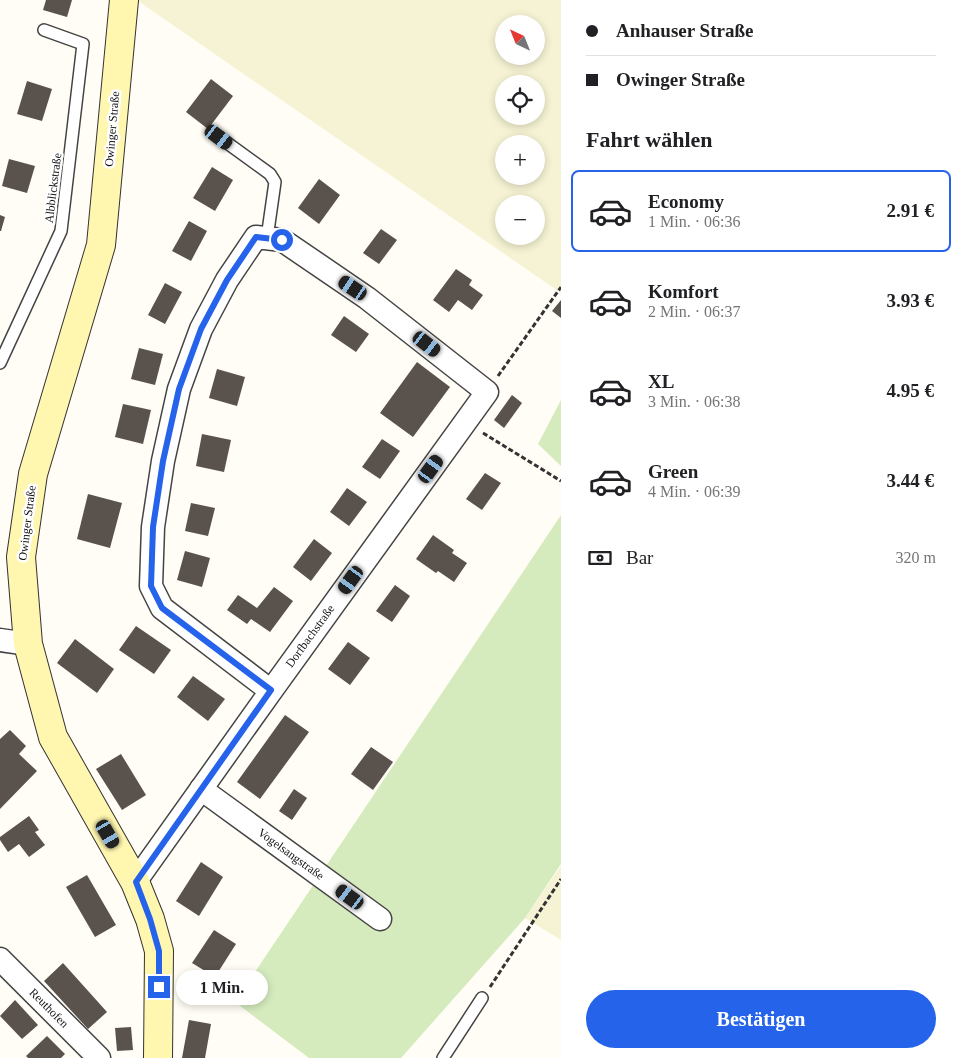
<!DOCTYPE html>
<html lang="de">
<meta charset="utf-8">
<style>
:root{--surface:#fff;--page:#f6f6f6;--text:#202124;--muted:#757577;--line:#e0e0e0;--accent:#2563eb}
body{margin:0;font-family:"Times New Roman",serif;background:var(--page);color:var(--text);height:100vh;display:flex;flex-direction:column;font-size:19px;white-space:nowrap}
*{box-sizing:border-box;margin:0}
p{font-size:16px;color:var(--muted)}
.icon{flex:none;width:28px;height:28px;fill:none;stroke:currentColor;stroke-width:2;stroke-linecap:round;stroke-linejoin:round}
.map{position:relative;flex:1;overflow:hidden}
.sheet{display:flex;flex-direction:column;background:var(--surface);width:400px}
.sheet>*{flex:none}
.hud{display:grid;align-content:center;height:110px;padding:0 25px;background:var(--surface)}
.needle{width:32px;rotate:317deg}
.buttons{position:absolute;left:495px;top:15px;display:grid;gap:10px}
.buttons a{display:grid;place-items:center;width:50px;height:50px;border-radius:50%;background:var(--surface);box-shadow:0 2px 8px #0003;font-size:25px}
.end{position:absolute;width:22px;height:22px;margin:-11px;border:6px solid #2563eb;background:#fff;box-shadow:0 0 0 2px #fff}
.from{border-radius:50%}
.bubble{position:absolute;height:35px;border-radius:18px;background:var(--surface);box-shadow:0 2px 8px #0003;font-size:16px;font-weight:800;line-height:35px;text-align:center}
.car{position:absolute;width:15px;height:30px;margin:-15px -8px;border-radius:6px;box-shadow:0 0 4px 1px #0007;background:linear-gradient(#222 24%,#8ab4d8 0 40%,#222 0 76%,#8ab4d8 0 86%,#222 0)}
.hud b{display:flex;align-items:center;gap:18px;height:48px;font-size:19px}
.hud b+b{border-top:1px solid var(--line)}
.hud i{width:12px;height:12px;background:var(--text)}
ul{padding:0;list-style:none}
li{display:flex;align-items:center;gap:15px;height:82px;margin:0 10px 8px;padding:0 15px;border:2px solid transparent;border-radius:8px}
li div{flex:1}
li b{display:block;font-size:19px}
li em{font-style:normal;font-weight:800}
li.selected{border-color:var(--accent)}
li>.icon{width:45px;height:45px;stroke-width:1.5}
h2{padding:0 25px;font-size:22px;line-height:60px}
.pay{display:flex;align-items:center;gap:12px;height:55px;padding:0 25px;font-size:19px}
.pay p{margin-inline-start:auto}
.cta{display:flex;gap:10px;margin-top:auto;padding:10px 25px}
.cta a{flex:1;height:58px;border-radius:30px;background:var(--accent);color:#fff;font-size:20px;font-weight:800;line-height:58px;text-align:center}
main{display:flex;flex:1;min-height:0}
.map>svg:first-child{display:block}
</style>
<main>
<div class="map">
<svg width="561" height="1058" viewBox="0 0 561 1058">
<rect width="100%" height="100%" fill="#fffdf5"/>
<g fill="#f6f3d4" fill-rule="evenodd">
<path d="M136,0H561V293L141,3ZM504,24H536V56H504ZM504,84H536V116H504ZM504,144H536V176H504ZM504,204H536V236H504Z"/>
<path d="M561,866V940L525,918Z"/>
</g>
<g fill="#d5ebbd">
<path d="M561,400V466L538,444Z"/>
<path d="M561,515V864L525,918L401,1058H309L235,1002Z"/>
</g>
<g fill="#5a524d">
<path d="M46,0H72L67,17L43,10Z"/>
<path d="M211,79L233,96L208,129L186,112Z"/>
<path d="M27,81L52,89L42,121L17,114Z"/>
<path d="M9,159L35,166L27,193L2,186Z"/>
<path d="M212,167L233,180L215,211L193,198Z"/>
<path d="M319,179L340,195L319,224L298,208Z"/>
<path d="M0,215L5,217L1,231H0Z"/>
<path d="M189,221L207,231L191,261L172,251Z"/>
<path d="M381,229L397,240L379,264L363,253Z"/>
<path d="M456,269L472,280L469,285L483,295L472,310L458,300L449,312L433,300Z"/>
<path d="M165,283L182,292L165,324L148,315Z"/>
<path d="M561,300V318L552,311Z"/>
<path d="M344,316L369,334L356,352L331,335Z"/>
<path d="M139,348L163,354L155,385L131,379Z"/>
<path d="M417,362L450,387L413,437L380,413Z"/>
<path d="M217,369L245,377L237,406L209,398Z"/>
<path d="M512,395L522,403L504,428L494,420Z"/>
<path d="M123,404L151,410L143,444L115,437Z"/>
<path d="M202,434L231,440L224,472L196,466Z"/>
<path d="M382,439L400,451L380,479L362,467Z"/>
<path d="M485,473L501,483L482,510L466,499Z"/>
<path d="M347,488L367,502L349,526L330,512Z"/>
<path d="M88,494L122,503L110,548L77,539Z"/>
<path d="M191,503L215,508L208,536L185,531Z"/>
<path d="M433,535L454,550L452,553L467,563L454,582L438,571L436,573L416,559Z"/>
<path d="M314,539L332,553L311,581L293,567Z"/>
<path d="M185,551L210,558L202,587L177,580Z"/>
<path d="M395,585L410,596L392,622L376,611Z"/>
<path d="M274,587L293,601L270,632L251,619L247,624L227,610L238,595L257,608Z"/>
<path d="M136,626L171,650L154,674L119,650Z"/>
<path d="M75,639L114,669L97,693L57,663Z"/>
<path d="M348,642L370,658L350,685L328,669Z"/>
<path d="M193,676L225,699L208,721L177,697Z"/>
<path d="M285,715L309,732L260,799L237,782Z"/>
<path d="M10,730L26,746L19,754L37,771L0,809V739Z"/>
<path d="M371,747L393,762L373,790L351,774Z"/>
<path d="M121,754L146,795L122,810L96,769Z"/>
<path d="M294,789L307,798L292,820L279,811Z"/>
<path d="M29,816L39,830L35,832L45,845L29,857L19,844L8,852L0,840V837Z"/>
<path d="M201,862L223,877L199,916L176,901Z"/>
<path d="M87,875L116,925L95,937L66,887Z"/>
<path d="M214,930L236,944L215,977L192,963Z"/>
<path d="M63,963L107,1012L88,1029L44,981Z"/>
<path d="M15,1000L38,1025L22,1039L0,1016Z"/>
<path d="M189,1020L211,1024L205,1058H182Z"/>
<path d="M131,1027L133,1050L117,1051L115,1028Z"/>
<path d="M47,1036L65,1054L61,1058H28L26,1056Z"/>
</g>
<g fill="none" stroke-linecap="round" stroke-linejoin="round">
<defs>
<g id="lane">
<path d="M219,137L270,174L275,182L267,238"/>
<path d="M0,363L61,231L83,44L44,30"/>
<path d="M443,1058L482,998"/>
</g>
<g id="street">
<path d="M0,640L28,644"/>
<path d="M201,789L380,919"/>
<path d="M135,882L271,691L487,392L367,298L282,240L256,237L227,280L201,329L179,389L163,461L153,527L151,586L162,608L271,691"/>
<path d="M0,959L99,1058"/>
</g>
<path id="secondary" d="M124,0L101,245L33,474L21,557L28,644L53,737L135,882L150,919L159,951L158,1058"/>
</defs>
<use href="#lane" stroke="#444" stroke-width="14"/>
<use href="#street" stroke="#444" stroke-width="25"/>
<use href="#secondary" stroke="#333" stroke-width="30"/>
<g stroke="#333" stroke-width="3" stroke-dasharray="5 2.5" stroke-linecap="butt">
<path d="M498,376L561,287"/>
<path d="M483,433L561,481"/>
<path d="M490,987L561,879"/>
</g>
<use href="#lane" stroke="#fff" stroke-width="11"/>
<use href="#street" stroke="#fff" stroke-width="22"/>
<use href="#secondary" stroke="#fff6b0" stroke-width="28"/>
</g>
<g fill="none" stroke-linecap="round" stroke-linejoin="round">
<path stroke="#2563eb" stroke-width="6" d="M159,987V951L150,919L136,882L271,690L162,608L151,586L153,527L163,461L179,389L201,329L227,280L256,237L282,240"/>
</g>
<g text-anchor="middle" stroke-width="5" stroke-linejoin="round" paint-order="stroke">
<g font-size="12" fill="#111" stroke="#fff">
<text transform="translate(112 129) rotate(-85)" y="4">Owinger Straße</text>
<text transform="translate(53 188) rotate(-83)" y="4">Albblickstraße</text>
<text transform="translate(27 523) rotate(-83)" y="4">Owinger Straße</text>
<text transform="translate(310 636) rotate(-54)" y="4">Dorfbachstraße</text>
<text transform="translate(291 854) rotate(36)" y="4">Vogelsangstraße</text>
<text transform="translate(49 1008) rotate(45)" y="4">Reuthofen</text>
</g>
</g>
</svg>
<div class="buttons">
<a><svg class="needle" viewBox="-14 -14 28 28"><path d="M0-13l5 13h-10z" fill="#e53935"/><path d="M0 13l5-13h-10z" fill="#757577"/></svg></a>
<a><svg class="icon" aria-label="locate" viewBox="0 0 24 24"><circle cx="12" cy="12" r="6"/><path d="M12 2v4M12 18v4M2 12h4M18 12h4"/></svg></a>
<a>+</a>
<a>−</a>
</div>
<i class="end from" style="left:282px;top:240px"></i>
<i class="end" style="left:159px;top:987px"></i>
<div class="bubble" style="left:176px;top:970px;width:92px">1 Min.</div>
<i class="car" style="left:219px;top:137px;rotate:127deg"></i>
<i class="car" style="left:353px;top:288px;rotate:304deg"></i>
<i class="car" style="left:427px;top:344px;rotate:128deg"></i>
<i class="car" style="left:431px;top:469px;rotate:36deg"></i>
<i class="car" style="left:351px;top:580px;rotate:216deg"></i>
<i class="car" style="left:108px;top:834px;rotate:150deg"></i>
<i class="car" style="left:350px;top:897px;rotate:306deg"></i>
</div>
<section class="sheet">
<div class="hud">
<b><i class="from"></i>Anhauser Straße</b>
<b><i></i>Owinger Straße</b>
</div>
<h2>Fahrt wählen</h2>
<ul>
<li class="selected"><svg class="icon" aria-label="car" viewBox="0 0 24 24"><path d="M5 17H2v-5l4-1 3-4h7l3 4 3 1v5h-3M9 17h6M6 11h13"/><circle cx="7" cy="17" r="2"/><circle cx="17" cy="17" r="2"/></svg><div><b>Economy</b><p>1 Min. · 06:36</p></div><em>2.91 €</em></li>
<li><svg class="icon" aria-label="car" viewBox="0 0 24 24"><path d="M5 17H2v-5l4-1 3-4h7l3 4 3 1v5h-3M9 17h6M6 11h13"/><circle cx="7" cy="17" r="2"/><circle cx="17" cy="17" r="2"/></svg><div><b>Komfort</b><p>2 Min. · 06:37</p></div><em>3.93 €</em></li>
<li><svg class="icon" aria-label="car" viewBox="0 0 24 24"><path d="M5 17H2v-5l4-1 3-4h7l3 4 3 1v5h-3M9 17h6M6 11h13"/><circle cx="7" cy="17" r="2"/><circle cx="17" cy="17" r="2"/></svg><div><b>XL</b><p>3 Min. · 06:38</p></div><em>4.95 €</em></li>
<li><svg class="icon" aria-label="car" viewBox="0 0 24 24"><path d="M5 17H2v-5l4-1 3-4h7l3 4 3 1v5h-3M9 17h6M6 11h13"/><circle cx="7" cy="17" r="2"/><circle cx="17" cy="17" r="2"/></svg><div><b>Green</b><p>4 Min. · 06:39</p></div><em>3.44 €</em></li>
</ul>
<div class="pay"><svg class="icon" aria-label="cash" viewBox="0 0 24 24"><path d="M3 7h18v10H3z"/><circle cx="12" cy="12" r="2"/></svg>Bar<p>320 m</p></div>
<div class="cta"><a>Bestätigen</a></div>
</section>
</main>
